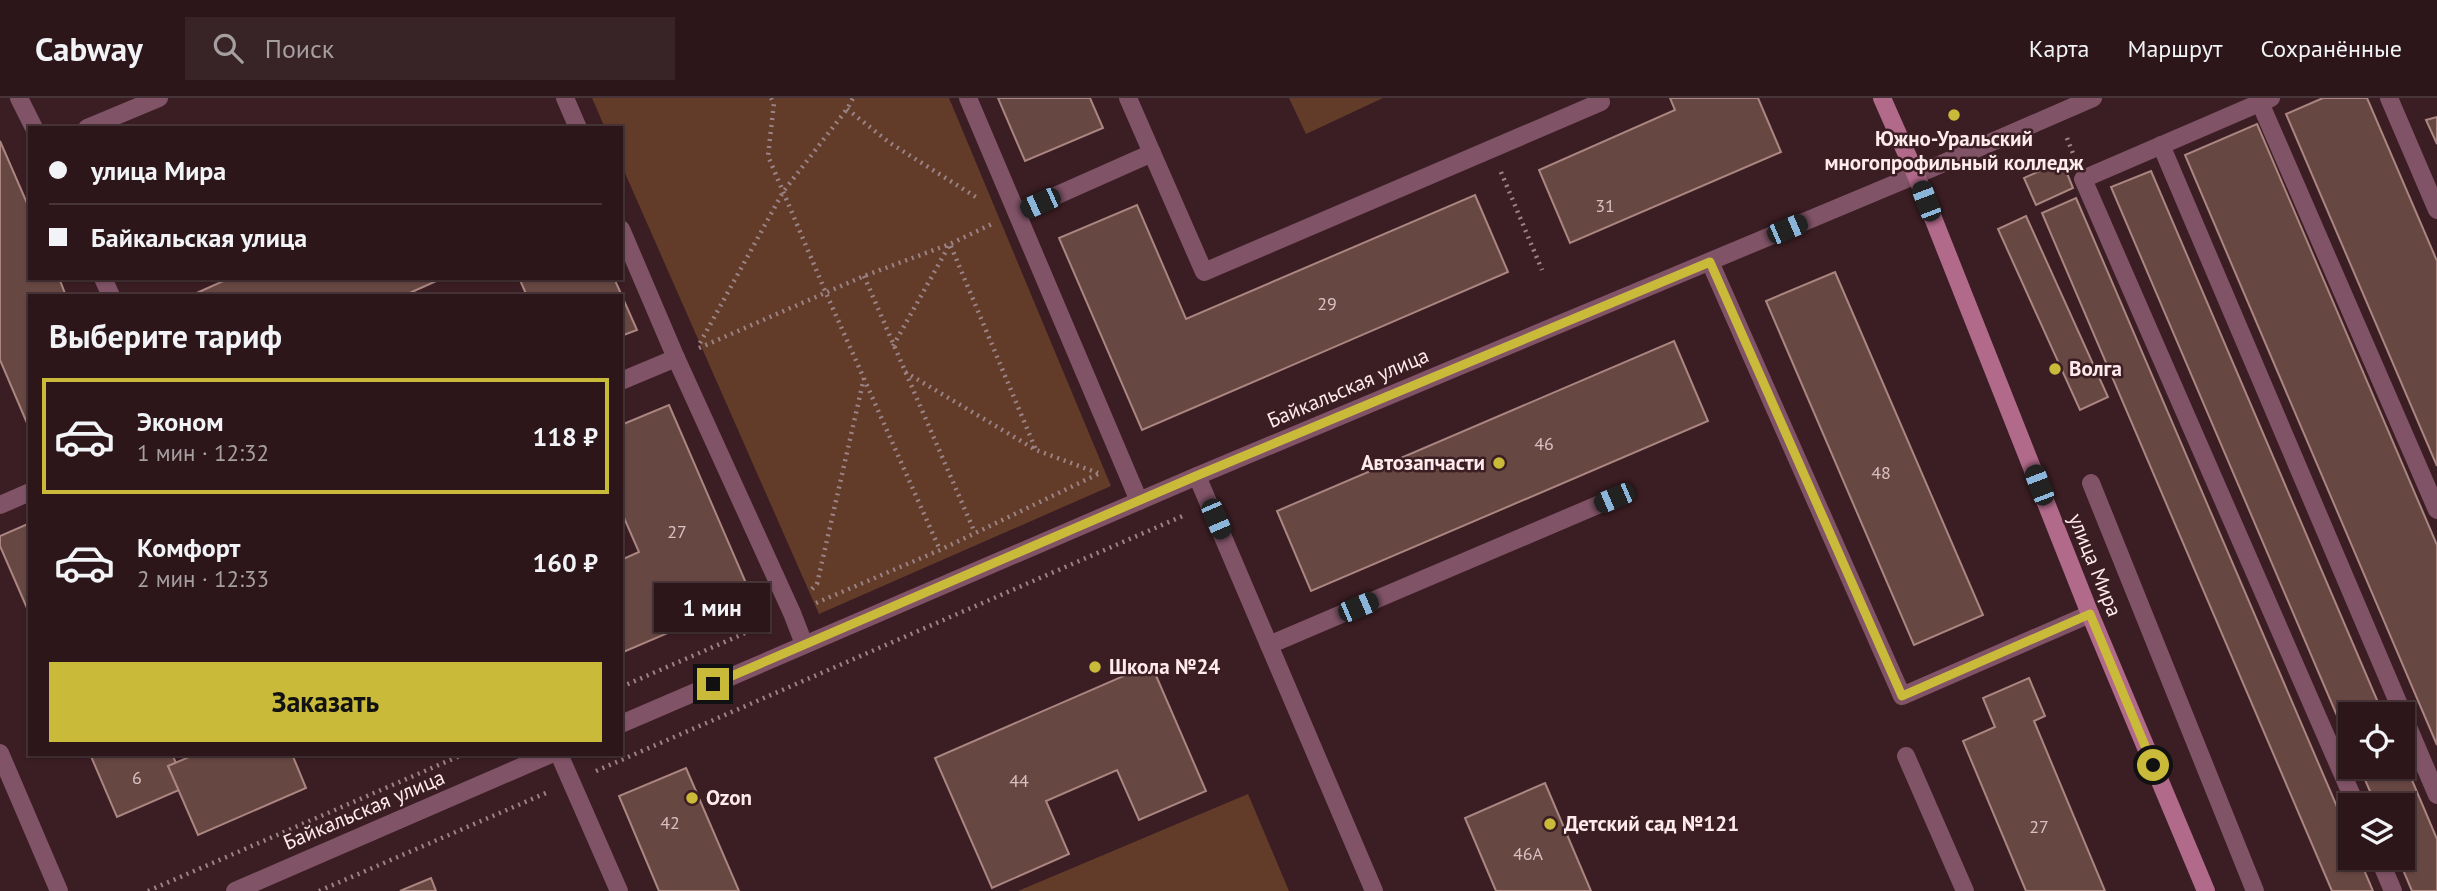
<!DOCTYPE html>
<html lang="ru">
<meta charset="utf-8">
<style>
:root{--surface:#2c161a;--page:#382327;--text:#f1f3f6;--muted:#a69fa2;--line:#483539;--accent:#caba3a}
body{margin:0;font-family:"PT Sans",sans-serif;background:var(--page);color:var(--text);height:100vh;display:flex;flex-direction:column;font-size:26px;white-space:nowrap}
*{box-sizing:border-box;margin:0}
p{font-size:23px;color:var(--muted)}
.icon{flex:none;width:38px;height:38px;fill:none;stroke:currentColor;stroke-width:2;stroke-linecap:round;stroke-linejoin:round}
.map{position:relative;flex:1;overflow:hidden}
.drawer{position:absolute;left:28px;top:196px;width:595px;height:462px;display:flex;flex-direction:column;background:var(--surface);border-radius:0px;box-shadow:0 2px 5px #0004,0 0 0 2px var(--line)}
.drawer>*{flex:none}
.guide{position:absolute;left:28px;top:28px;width:595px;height:154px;border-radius:0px;box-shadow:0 2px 5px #0004,0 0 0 2px var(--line);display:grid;align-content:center;height:154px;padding:0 21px;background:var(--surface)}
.fabs{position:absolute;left:2338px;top:604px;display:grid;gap:14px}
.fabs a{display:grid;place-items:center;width:77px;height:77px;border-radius:0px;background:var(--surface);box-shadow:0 2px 5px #0004,0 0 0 2px var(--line);font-size:35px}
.end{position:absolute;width:32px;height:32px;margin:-16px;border:9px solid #caba3a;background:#111;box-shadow:0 0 0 4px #111}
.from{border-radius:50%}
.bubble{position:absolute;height:49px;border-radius:0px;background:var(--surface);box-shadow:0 2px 5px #0004,0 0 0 2px var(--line);font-size:23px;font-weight:700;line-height:49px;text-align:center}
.car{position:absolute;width:21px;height:42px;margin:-21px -10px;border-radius:9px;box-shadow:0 0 5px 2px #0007;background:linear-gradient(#222 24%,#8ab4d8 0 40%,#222 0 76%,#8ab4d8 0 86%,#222 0)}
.guide b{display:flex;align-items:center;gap:24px;height:66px;font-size:26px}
.guide b+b{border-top:2px solid var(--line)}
.guide i{width:18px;height:18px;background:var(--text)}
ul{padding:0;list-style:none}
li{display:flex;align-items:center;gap:21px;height:116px;margin:0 14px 10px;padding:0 7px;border:4px solid transparent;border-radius:0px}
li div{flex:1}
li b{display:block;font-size:26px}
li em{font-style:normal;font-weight:700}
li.current{border-color:var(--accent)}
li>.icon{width:63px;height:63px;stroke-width:1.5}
h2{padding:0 21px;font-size:32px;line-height:84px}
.cta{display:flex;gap:14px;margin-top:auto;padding:14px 21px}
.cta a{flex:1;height:80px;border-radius:0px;background:var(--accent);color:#111;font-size:28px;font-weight:700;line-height:80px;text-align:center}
header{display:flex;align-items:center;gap:42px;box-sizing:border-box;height:98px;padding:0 35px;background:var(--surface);border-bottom:2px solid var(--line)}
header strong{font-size:33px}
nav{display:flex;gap:38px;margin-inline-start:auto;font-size:24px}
.search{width:490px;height:63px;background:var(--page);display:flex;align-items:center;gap:18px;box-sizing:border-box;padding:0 24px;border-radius:0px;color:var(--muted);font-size:26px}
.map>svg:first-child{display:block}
</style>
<header>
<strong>Cabway</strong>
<div class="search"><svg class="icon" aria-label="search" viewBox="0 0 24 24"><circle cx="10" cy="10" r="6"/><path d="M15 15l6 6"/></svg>Поиск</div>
<nav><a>Карта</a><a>Маршрут</a><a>Сохранённые</a></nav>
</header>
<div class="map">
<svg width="2437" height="793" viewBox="0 0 2437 793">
<rect width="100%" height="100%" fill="#3b1e23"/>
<g fill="#623c29">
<path d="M592,0H949L1111,388L819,516L621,66V30H605Z"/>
<path d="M1289,0H1383L1306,36Z"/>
<path d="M1248,696L1289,793H1018Z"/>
</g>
<g fill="#674742" stroke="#ab8680" stroke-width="2">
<path d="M998,0H1090L1103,30L1025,63Z"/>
<path d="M1670,0H1758L1781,54L1570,145L1539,72L1675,12Z"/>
<path d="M2323,0H2367L2437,163V368L2286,16Z"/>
<path d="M2437,19V46L2426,22Z"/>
<path d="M2257,26L2437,447V647L2185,57Z"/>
<path d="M0,43L30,112V180H59L66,198H30V332L0,262Z"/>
<path d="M2062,63L2073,90L2036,107L2024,80Z"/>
<path d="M2151,73L2383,616H2350V648L2111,89Z"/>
<path d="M1475,97L1508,174L1142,332L1059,140L1137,107L1186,221Z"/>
<path d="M2076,100L2350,739V760H2359L2373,793H2332L2042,115Z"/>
<path d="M2026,118L2108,299L2080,312L1998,131Z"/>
<path d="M1835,174L1983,517L1914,547L1766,203Z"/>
<path d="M230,180H443L403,198H190Z"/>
<path d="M519,180H614L637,232L621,238V198H527Z"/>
<path d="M1674,243L1708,323L1311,493L1277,413Z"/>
<path d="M669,307L752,499L621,555V462L639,454L621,413V327Z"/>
<path d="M30,425V517L0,448V438Z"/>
<path d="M1151,566L1206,693L1139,722L1117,672L1046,703L1069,756L992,790L935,660Z"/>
<path d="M2029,580L2045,618L2034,623L2105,793H2026L1963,643L1995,629L1983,600Z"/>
<path d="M90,656H172L176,665L168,668L179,692L117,719Z"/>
<path d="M196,656H292L306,690L198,737L168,668Z"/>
<path d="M2403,661L2437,741V793H2412L2398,760H2403V707H2376L2359,668H2403Z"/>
<path d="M686,670L739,793H659L619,698Z"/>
<path d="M1545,685L1591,793H1496L1465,720Z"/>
<path d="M431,780L436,793H400Z"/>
</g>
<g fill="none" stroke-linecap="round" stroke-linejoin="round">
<g stroke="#9b8286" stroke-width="4.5" stroke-dasharray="2 5" stroke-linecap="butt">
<path d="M771,0L774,5L768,58L826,195L940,452"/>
<path d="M847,11L890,45L979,101"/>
<path d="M2067,40L2074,58"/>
<path d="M1501,74L1542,172"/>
<path d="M864,178L975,435"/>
<path d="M700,245L783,94L847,11L853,0"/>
<path d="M893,248L950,146L1036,352"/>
<path d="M699,250L864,178L950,146L994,125"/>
<path d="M905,274L1036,352L1098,375"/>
<path d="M812,491L817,486L864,280"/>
<path d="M816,505L940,452L1098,376"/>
<path d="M621,589L766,526"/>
<path d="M596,673L1185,417"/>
<path d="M148,793L464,656"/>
<path d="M319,793L546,695"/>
</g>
<g stroke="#805367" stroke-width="18">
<path d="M19,0L34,30"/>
<path d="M565,0L578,30"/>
<path d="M968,0L1139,403"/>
<path d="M1128,0L1152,55"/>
<path d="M2258,0L2437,412"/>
<path d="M2271,0L2083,81L2356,707"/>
<path d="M2389,0L2437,112"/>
<path d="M87,30L159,0"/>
<path d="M2161,47L2403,616"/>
<path d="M1017,115L1152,55L1204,174L1601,4L1599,0"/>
<path d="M621,131L676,260L792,515L804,546"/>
<path d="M1710,164L1902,598L2090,516"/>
<path d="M103,180L111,198"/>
<path d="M621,283L676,260"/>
<path d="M1197,378L1374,793"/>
<path d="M2091,385L2255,793"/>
<path d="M0,407L30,394"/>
<path d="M1269,547L1614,400"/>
<path d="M2403,617L2437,697"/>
<path d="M559,656L619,793"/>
<path d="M1906,658L1965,793"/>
<path d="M2379,760L2393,793"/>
</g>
<g stroke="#805367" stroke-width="18">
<path d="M621,626L1197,378L1916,77"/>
<path d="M0,655L59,793"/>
<path d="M235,793L551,656"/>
</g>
<path stroke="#805367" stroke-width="18" d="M1916,77L2093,0"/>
<path stroke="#b26a8b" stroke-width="18" d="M1882,0L1916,77L2090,516L2206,793"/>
</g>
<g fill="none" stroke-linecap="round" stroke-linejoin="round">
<path stroke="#caba3a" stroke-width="9" d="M713,586L1196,378L1710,164L1902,598L2090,516L2153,667"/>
</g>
<g fill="#caba3a" stroke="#3b1e23" stroke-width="2.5">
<circle cx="1954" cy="17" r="7"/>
<circle cx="2055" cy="271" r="7"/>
<circle cx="1499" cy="365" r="7"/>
<circle cx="1095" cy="569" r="7"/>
<circle cx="692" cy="700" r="7"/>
<circle cx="1550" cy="726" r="7"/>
</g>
<g text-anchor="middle" stroke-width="5" stroke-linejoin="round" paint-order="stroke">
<g font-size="18" fill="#d9c1c2">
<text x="1605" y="114">31</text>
<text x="1327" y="212">29</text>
<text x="1544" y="352">46</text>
<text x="1881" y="381">48</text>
<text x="677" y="440">27</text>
<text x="137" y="686">6</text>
<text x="1019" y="689">44</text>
<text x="670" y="731">42</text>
<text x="2039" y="735">27</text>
<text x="1528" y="762">46А</text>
</g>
<g font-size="21" font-weight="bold" fill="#ffeaec" stroke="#3b1e23" text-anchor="start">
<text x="1954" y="48" text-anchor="middle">Южно-Уральский<tspan x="1954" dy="24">многопрофильный колледж</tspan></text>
<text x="2069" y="278">Волга</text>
<text x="1485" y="372" text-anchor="end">Автозапчасти</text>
<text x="1109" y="576">Школа №24</text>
<text x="706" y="707">Ozon</text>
<text x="1564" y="733">Детский сад №121</text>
</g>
<g font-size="21" fill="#ffeaec" stroke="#3b1e23">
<text transform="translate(1348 290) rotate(-23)" y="7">Байкальская улица</text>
<text transform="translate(2095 467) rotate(68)" y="7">улица Мира</text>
<text transform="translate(364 712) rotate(-23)" y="7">Байкальская улица</text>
</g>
</g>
</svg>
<div class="fabs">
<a><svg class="icon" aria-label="locate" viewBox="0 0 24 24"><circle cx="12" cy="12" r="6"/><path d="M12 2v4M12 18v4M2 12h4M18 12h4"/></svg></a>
<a><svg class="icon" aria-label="layers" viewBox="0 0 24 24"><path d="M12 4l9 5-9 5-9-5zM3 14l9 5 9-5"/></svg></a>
</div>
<i class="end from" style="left:2153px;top:667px"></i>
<i class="end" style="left:713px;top:586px"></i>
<div class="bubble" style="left:654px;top:485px;width:116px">1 мин</div>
<i class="car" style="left:1926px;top:103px;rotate:339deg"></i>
<i class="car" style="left:1040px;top:105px;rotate:246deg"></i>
<i class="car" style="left:1787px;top:131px;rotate:67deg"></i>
<i class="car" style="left:2039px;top:387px;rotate:339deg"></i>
<i class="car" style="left:1614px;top:400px;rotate:247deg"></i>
<i class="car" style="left:1216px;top:421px;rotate:157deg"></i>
<i class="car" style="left:1358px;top:509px;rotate:67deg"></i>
<div class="guide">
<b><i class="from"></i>улица Мира</b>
<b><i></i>Байкальская улица</b>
</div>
<section class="drawer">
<h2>Выберите тариф</h2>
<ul>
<li class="current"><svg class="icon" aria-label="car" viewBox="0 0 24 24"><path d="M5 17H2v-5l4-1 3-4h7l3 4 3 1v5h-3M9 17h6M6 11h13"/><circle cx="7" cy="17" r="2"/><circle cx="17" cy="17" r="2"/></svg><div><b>Эконом</b><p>1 мин · 12:32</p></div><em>118 ₽</em></li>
<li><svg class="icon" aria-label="car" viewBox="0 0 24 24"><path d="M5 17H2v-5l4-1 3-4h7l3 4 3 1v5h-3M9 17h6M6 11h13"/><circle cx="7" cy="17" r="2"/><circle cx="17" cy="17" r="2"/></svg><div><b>Комфорт</b><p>2 мин · 12:33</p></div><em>160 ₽</em></li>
</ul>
<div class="cta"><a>Заказать</a></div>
</section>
</div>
